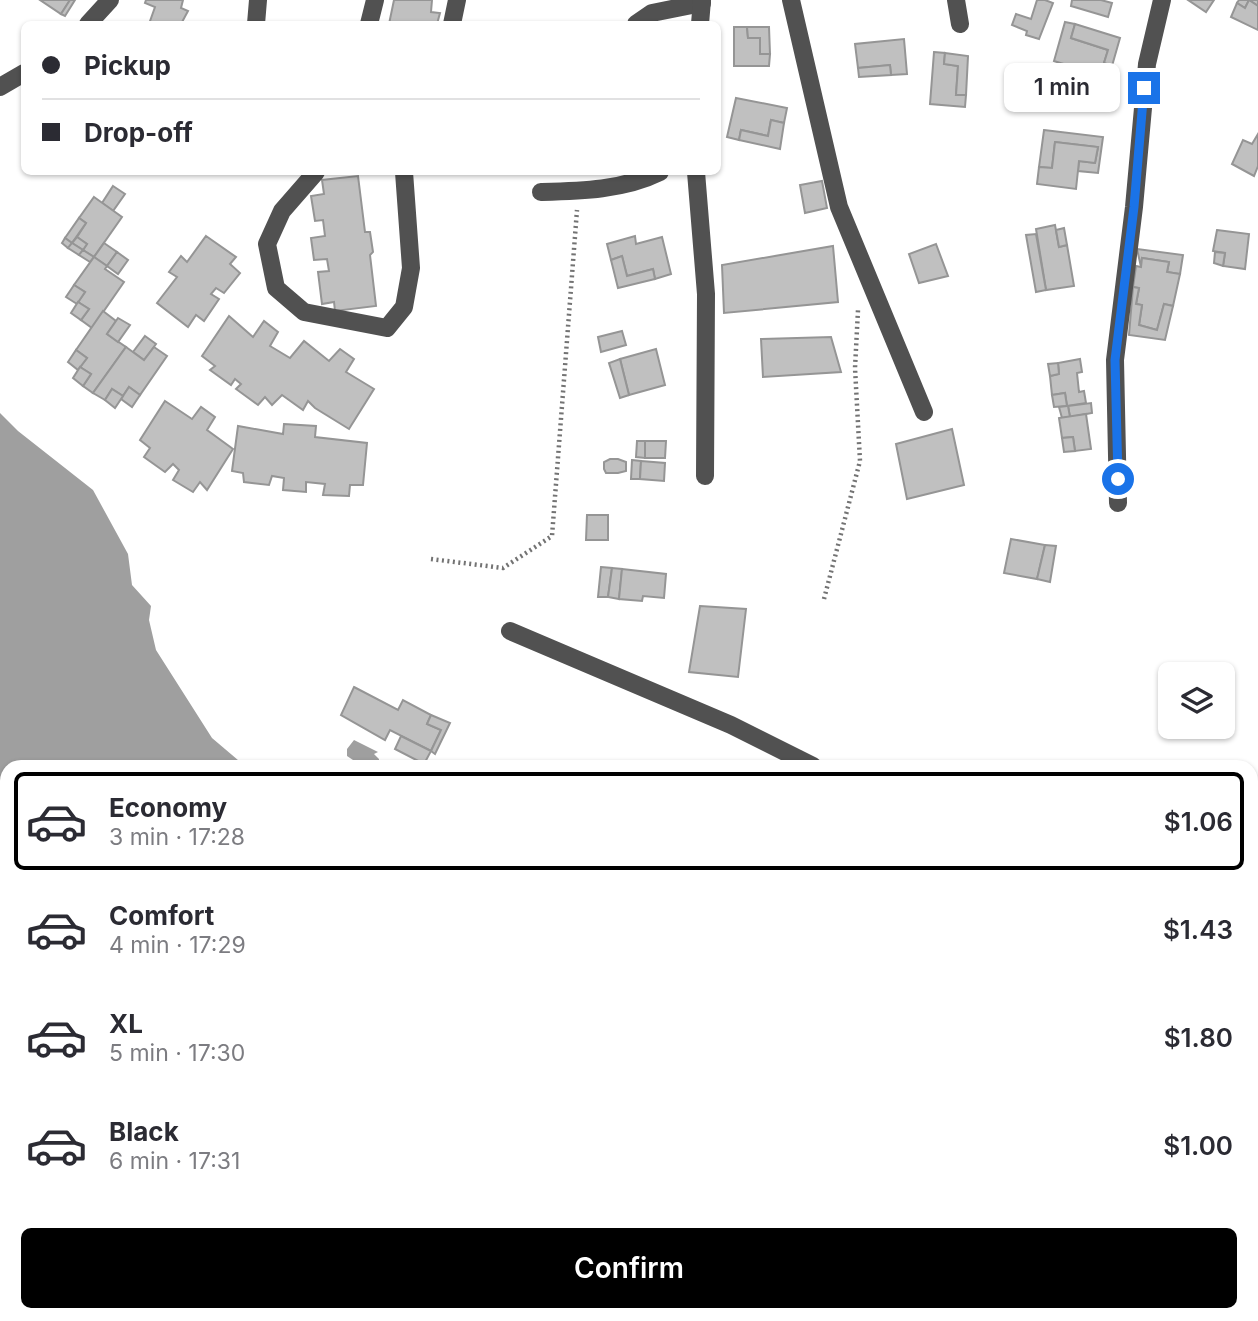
<!DOCTYPE html>
<meta charset="utf-8">
<style>
:root{--surface:#fff;--page:#f7f7f7;--text:#2b2b33;--muted:#7c7c81;--line:#e1e1e2;--accent:#000}
body{margin:0;font-family:Inter,sans-serif;background:var(--page);color:var(--text);height:100vh;display:flex;flex-direction:column;font-size:26px;white-space:nowrap}
*{box-sizing:border-box;margin:0}
p{font-size:23px;color:var(--muted)}
.icon{flex:none;width:38px;height:38px;fill:none;stroke:currentColor;stroke-width:2;stroke-linecap:round;stroke-linejoin:round}
.map{position:relative;flex:1;overflow:hidden}
.drawer{position:absolute;left:0px;top:760px;width:1258px;height:562px;display:flex;flex-direction:column;background:var(--surface);border-radius:21px 21px 0 0;box-shadow:0 2px 5px #0004}
.drawer>*{flex:none}
.guide{position:absolute;left:21px;top:21px;width:700px;height:154px;border-radius:10px;box-shadow:0 2px 5px #0004;display:grid;align-content:center;height:154px;padding:0 21px;background:var(--surface)}
.buttons{position:absolute;left:1158px;top:662px;display:grid;gap:14px}
.buttons a{display:grid;place-items:center;width:77px;height:77px;border-radius:10px;background:var(--surface);box-shadow:0 2px 5px #0004;font-size:35px}
.end{position:absolute;width:32px;height:32px;margin:-16px;border:9px solid #1a73e8;background:#fff;box-shadow:0 0 0 4px #fff}
.from{border-radius:50%}
.bubble{position:absolute;height:49px;border-radius:10px;background:var(--surface);box-shadow:0 2px 5px #0004;font-size:23px;font-weight:600;line-height:49px;text-align:center}
.guide b{display:flex;align-items:center;gap:24px;height:66px;font-size:26px}
.guide b+b{border-top:2px solid var(--line)}
.guide i{width:18px;height:18px;background:var(--text)}
ul{padding:12px 0 0;list-style:none}
li{display:flex;align-items:center;gap:21px;height:98px;margin:0 14px 10px;padding:0 7px;border:4px solid transparent;border-radius:10px}
li div{flex:1}
li b{display:block;font-size:26px}
li em{font-style:normal;font-weight:600}
li.selected{border-color:var(--accent)}
li>.icon{width:63px;height:63px;stroke-width:1.5}
.cta{display:flex;gap:14px;margin-top:auto;padding:14px 21px}
.cta a{flex:1;height:80px;border-radius:10px;background:var(--accent);color:#fff;font-size:28px;font-weight:600;line-height:80px;text-align:center}
.map>svg:first-child{display:block}
</style>
<div class="map">
<svg width="1258" height="1321" viewBox="0 0 1258 1321">
<rect width="100%" height="100%" fill="#fff"/>
<g fill="#9f9f9f">
<path d="M0,413L18,431L93,490L128,554L132,585L151,606L149,620L156,650L212,738L245,766H7V1314H1251V1164L1258,1167V1321H0Z"/>
<path d="M354,740L378,752L374,754L379,759V765L362,766L347,756V749Z"/>
</g>
<g fill="#c0c0c0" stroke="#959595" stroke-width="2">
<path d="M40,0H70L61,14Z"/>
<path d="M70,0H75L65,16L61,14Z"/>
<path d="M146,0H183L181,8L188,11L181,24H149L155,7L145,3Z"/>
<path d="M394,0H432L431,12L440,13L437,24H389Z"/>
<path d="M1037,0H1045L1053,3L1039,39L1026,35L1027,31L1012,25L1016,14L1031,19Z"/>
<path d="M1072,0H1101L1112,3L1108,17L1071,6Z"/>
<path d="M1188,0H1214L1206,12Z"/>
<path d="M1239,0H1258V6L1249,0L1245,8L1237,3Z"/>
<path d="M1249,0L1258,6V30L1231,17L1237,3L1245,8Z"/>
<path d="M1065,22L1075,24L1071,38L1108,50L1104,63L1112,66L1108,78L1054,61Z"/>
<path d="M1075,24L1120,38L1112,66L1104,63L1108,50L1071,38Z"/>
<path d="M734,27H747L748,38H760V54H770L769,66H734Z"/>
<path d="M747,27H769L770,54H760V38H748Z"/>
<path d="M904,39L907,74L891,75L890,65L858,68L855,44Z"/>
<path d="M934,52L945,53L944,64L958,66L956,95H966L965,107L930,104Z"/>
<path d="M945,53L968,56L966,95H956L958,66L944,64Z"/>
<path d="M890,65L891,75L859,77L858,68Z"/>
<path d="M736,98L787,108L784,123L771,120L768,136L741,130L739,140L727,137Z"/>
<path d="M771,120L784,123L780,149L739,140L741,130L768,136Z"/>
<path d="M1044,130L1103,137L1098,173L1078,171L1079,161L1095,163L1098,147L1055,142L1052,168L1039,167Z"/>
<path d="M1258,134V166L1254,176L1232,164L1243,140L1252,144Z"/>
<path d="M1055,142L1098,147L1095,163L1079,161L1076,189L1037,184L1039,167L1052,168Z"/>
<path d="M358,176L365,232H370L373,252L370,255L376,306L335,311L334,302L322,304L318,272L329,271L327,259L314,260L311,238L325,236L323,220L315,221L311,196L324,194L322,180Z"/>
<path d="M822,181L827,208L805,213L800,185Z"/>
<path d="M113,186L125,194L113,211L102,203Z"/>
<path d="M94,197L122,217L94,257L83,250L87,244L77,237L86,223L79,218Z"/>
<path d="M79,218L86,223L72,243L65,238Z"/>
<path d="M1055,225L1059,247L1067,245L1074,286L1046,290L1036,229Z"/>
<path d="M1064,228L1067,245L1059,247L1056,230Z"/>
<path d="M1217,230L1249,234L1245,269L1223,266L1225,253L1213,251Z"/>
<path d="M1036,234L1046,290L1036,292L1026,235Z"/>
<path d="M206,236L236,257L230,264L240,273L224,293L216,288L211,294L219,299L204,321L196,315L188,327L157,303L177,277L169,272L181,256L187,262Z"/>
<path d="M635,236L636,244L662,237L671,274L655,279L653,269L627,276L622,256L611,260L607,244Z"/>
<path d="M77,237L87,244L83,250L72,243Z"/>
<path d="M65,238L72,243L68,248L62,243Z"/>
<path d="M72,243L83,250L79,255L68,248Z"/>
<path d="M104,243L117,252L107,266L94,257Z"/>
<path d="M936,244L948,276L919,283L909,254Z"/>
<path d="M833,246L838,302L724,313L722,265Z"/>
<path d="M1137,249L1183,255L1180,274L1167,272L1169,262L1142,258L1141,267Z"/>
<path d="M83,250L94,257L90,262L79,255Z"/>
<path d="M117,252L128,260L118,274L107,266Z"/>
<path d="M1215,252L1225,253L1223,266L1214,263Z"/>
<path d="M622,256L627,276L653,269L655,279L618,288L611,260Z"/>
<path d="M94,257L107,266L105,269L124,282L92,328L81,320L89,309L78,302L85,292L74,285Z"/>
<path d="M1142,258L1169,262L1167,272L1180,274L1173,306L1164,304L1157,330L1139,325L1142,305L1136,304L1139,288L1133,287L1136,266L1141,267Z"/>
<path d="M74,285L85,292L77,304L66,297Z"/>
<path d="M1133,287L1139,288L1136,304L1142,305L1139,325L1157,330L1164,304L1173,306L1165,340L1129,335Z"/>
<path d="M78,302L89,309L81,320L71,313Z"/>
<path d="M103,311L116,321L107,334L126,347L93,393L83,386L91,374L80,367L87,358L76,350Z"/>
<path d="M229,316L253,337L264,321L278,332L270,346L290,358L304,341L329,361L340,349L354,359L346,372L374,389L349,429L315,408L308,401L303,410L282,395L272,405L265,397L258,405L236,389L241,384L235,379L231,385L210,370L215,366L202,356Z"/>
<path d="M118,318L130,325L118,342L107,334Z"/>
<path d="M622,331L626,345L601,352L598,337Z"/>
<path d="M145,336L156,344L144,360L133,352Z"/>
<path d="M831,337L841,372L763,377L761,339Z"/>
<path d="M126,347L144,360L154,347L167,356L140,395L129,387L123,396L112,389L105,400L93,393Z"/>
<path d="M656,349L665,385L629,395L620,359Z"/>
<path d="M76,350L87,358L78,370L68,362Z"/>
<path d="M620,359L629,395L620,398L609,363Z"/>
<path d="M1080,359L1082,372L1077,373L1079,392L1084,391L1086,403L1067,406L1065,393L1052,395L1050,376L1059,374L1058,363Z"/>
<path d="M1058,363L1059,374L1050,376L1048,364Z"/>
<path d="M80,367L91,374L83,386L73,378Z"/>
<path d="M129,387L140,395L132,407L121,399Z"/>
<path d="M112,389L123,396L115,408L105,400Z"/>
<path d="M1065,393L1067,406L1054,407L1052,395Z"/>
<path d="M165,401L192,419L201,407L215,417L207,430L233,449L207,490L200,482L193,492L173,480L179,470L173,464L165,472L144,457L150,448L140,440Z"/>
<path d="M1091,403L1092,413L1070,417L1068,406Z"/>
<path d="M1067,406H1068L1070,417L1062,418L1059,407Z"/>
<path d="M1086,414L1091,449L1075,451L1073,437L1062,438L1059,418Z"/>
<path d="M284,424L316,426L315,437L367,443L363,485H350L349,496L323,495L325,484L306,482V492L283,490L284,478L272,476L269,485L244,482L243,473L232,471L238,426L283,434Z"/>
<path d="M952,429L964,485L907,499L896,444Z"/>
<path d="M1073,437L1075,451L1064,452L1062,438Z"/>
<path d="M637,441H645V458L636,457Z"/>
<path d="M645,441H666L665,458H645Z"/>
<path d="M610,459H618L626,462V471L618,473H606L604,469V462Z"/>
<path d="M632,460L641,461L640,479H631Z"/>
<path d="M641,461L665,463L664,481L640,479Z"/>
<path d="M587,515H608V540H586Z"/>
<path d="M1011,539L1045,545L1037,579L1004,573Z"/>
<path d="M1045,545L1056,546L1050,582L1037,579Z"/>
<path d="M601,567L612,568L608,597H598Z"/>
<path d="M612,568L622,569L619,599L608,597Z"/>
<path d="M622,569L666,574L664,598L643,596L642,601L619,599Z"/>
<path d="M700,606L746,609L738,677L689,672Z"/>
<path d="M354,687L398,710L403,700L431,715L427,724L441,730L431,751L390,730L385,740L341,715Z"/>
<path d="M431,715L450,723L435,754L431,751L441,730L427,724Z"/>
<path d="M401,736L431,751L424,764L395,749Z"/>
<path d="M1251,1029L1258,1032V1066L1251,1063Z"/>
<path d="M1251,1063L1258,1066V1076L1251,1073Z"/>
</g>
<g fill="none" stroke-linecap="round" stroke-linejoin="round">
<g stroke="#737373" stroke-width="4.5" stroke-dasharray="2 3.5" stroke-linecap="butt">
<path d="M431,559L503,568L552,536L577,210"/>
<path d="M824,599L860,461L855,368L858,310"/>
</g>
<g stroke="#515151" stroke-width="18">
<path d="M791,0L839,207L924,412"/>
<path d="M956,0L960,24"/>
<path d="M88,24L110,0"/>
<path d="M256,24L258,0"/>
<path d="M369,24L375,0"/>
<path d="M452,24L457,0"/>
<path d="M636,24L652,13L702,3"/>
<path d="M700,24L702,0"/>
<path d="M0,87L24,73"/>
<path d="M316,172L282,211L267,244L276,288L304,312L387,328L404,307L411,268L404,172"/>
<path d="M696,172L706,294L705,476"/>
<path d="M541,192C580,191 624,190 660,172"/>
<path d="M1118,503L1115,360L1134,207L1147,64L1162,0"/>
<path d="M510,631L731,725L813,766"/>
<path d="M1251,945L1258,937"/>
<path d="M1251,993L1258,996"/>
</g>
</g>
<g fill="none" stroke-linecap="round" stroke-linejoin="round">
<path stroke="#1a73e8" stroke-width="9" d="M1118,479L1115,360L1134,207L1144,88"/>
</g>
</svg>
<div class="buttons">
<a><svg class="icon" aria-label="layers" viewBox="0 0 24 24"><path d="M12 4l9 5-9 5-9-5zM3 14l9 5 9-5"/></svg></a>
</div>
<i class="end from" style="left:1118px;top:479px"></i>
<i class="end" style="left:1144px;top:88px"></i>
<div class="bubble" style="left:1004px;top:63px;width:116px">1 min</div>
<div class="guide">
<b><i class="from"></i>Pickup</b>
<b><i></i>Drop-off</b>
</div>
<section class="drawer">
<ul>
<li class="selected"><svg class="icon" aria-label="car" viewBox="0 0 24 24"><path d="M5 17H2v-5l4-1 3-4h7l3 4 3 1v5h-3M9 17h6M6 11h13"/><circle cx="7" cy="17" r="2"/><circle cx="17" cy="17" r="2"/></svg><div><b>Economy</b><p>3 min · 17:28</p></div><em>$1.06</em></li>
<li><svg class="icon" aria-label="car" viewBox="0 0 24 24"><path d="M5 17H2v-5l4-1 3-4h7l3 4 3 1v5h-3M9 17h6M6 11h13"/><circle cx="7" cy="17" r="2"/><circle cx="17" cy="17" r="2"/></svg><div><b>Comfort</b><p>4 min · 17:29</p></div><em>$1.43</em></li>
<li><svg class="icon" aria-label="car" viewBox="0 0 24 24"><path d="M5 17H2v-5l4-1 3-4h7l3 4 3 1v5h-3M9 17h6M6 11h13"/><circle cx="7" cy="17" r="2"/><circle cx="17" cy="17" r="2"/></svg><div><b>XL</b><p>5 min · 17:30</p></div><em>$1.80</em></li>
<li><svg class="icon" aria-label="car" viewBox="0 0 24 24"><path d="M5 17H2v-5l4-1 3-4h7l3 4 3 1v5h-3M9 17h6M6 11h13"/><circle cx="7" cy="17" r="2"/><circle cx="17" cy="17" r="2"/></svg><div><b>Black</b><p>6 min · 17:31</p></div><em>$1.00</em></li>
</ul>
<div class="cta"><a>Confirm</a></div>
</section>
</div>
